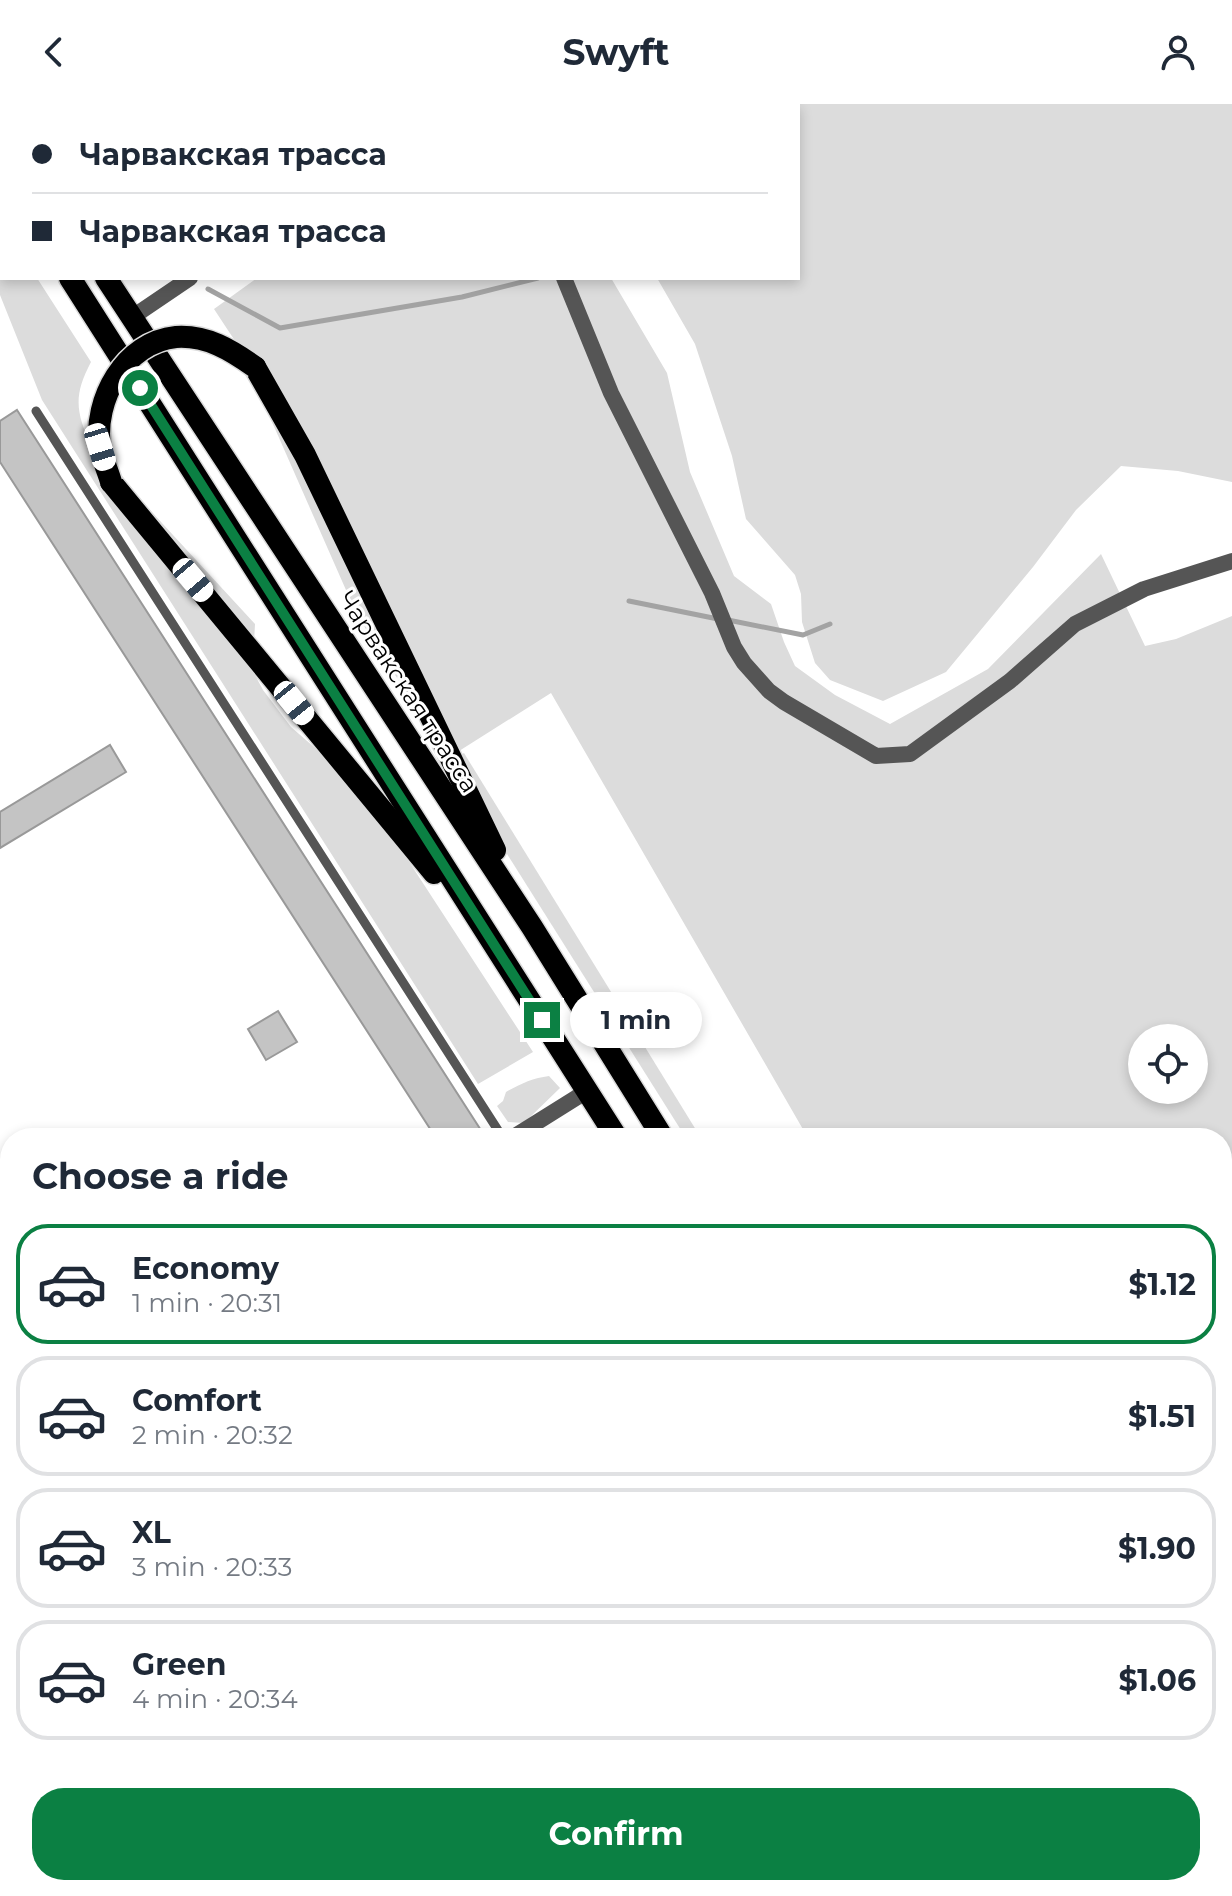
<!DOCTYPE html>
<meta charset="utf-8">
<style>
:root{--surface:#fff;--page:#f6f6f7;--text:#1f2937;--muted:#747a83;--line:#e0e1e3;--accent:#0b8043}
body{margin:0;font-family:Montserrat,sans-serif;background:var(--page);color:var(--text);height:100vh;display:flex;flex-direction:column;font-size:30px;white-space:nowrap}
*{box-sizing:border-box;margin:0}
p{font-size:26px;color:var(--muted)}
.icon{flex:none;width:44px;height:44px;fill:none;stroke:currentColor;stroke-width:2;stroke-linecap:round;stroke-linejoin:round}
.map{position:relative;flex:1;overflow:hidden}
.side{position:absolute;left:0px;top:1024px;width:1232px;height:768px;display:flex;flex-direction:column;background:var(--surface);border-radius:32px 32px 0 0;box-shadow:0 4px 12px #0003}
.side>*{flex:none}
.top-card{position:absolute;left:0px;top:0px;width:800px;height:176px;box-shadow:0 4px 12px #0003;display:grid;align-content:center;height:176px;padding:0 32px;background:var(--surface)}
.controls{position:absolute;left:1128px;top:920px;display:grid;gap:16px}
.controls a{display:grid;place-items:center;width:80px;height:80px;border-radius:50%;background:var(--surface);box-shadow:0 4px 12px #0003;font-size:40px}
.end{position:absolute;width:36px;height:36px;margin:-18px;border:10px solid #0b8043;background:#fff;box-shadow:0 0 0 4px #fff}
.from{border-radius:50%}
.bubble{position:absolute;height:56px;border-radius:28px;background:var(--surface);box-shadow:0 4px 12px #0003;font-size:26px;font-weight:700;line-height:56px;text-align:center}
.car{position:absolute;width:24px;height:48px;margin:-24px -12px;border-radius:10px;box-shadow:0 0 6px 2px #0007;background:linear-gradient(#fff 24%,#345 0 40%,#fff 0 76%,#345 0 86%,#fff 0)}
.top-card b{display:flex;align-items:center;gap:28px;height:76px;font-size:30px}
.top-card b+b{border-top:2px solid var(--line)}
.top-card i{width:20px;height:20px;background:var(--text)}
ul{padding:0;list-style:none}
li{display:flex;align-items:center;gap:24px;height:120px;margin:0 16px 12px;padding:0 16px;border:4px solid var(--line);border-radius:32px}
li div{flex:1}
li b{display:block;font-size:30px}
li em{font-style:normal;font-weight:700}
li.active{border-color:var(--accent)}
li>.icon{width:72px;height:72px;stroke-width:1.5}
h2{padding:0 32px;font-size:36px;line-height:96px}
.action{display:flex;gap:16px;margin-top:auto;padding:16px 32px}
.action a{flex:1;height:92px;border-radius:32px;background:var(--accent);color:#fff;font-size:32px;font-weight:700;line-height:92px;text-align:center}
header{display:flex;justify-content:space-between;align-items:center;height:104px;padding:0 32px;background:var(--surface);font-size:36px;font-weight:700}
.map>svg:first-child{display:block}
</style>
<header><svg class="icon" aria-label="back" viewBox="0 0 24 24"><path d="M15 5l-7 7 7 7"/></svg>Swyft<svg class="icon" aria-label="person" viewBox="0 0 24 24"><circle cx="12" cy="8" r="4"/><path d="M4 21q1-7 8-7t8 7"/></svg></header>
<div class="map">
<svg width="1232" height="1792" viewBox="0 0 1232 1792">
<rect width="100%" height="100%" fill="#fff"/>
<g fill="#dcdcdc" fill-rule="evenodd">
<path d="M558,0H1232V378L1178,367L1121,362L1076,406L1033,463L946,568L883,597L830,576L815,559L802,518L801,490L795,471L746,415L732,352L695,240L657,174H798V2H559Z"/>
<path d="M2,169V174H37L91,258C73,292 76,308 91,342L255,520L253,556L255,571L263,586L291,623L361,684L533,948L478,980L42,296L0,191V171Z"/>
<path d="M257,174H611L667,269L690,368L734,472L771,500L784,538L795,562L835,591L890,620L988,565L1101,450L1145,542L1176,535L1232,512V1602L1222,1551V1034H808L551,589L448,654L357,511L239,243L214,205ZM1142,934H1194V986H1142Z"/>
<path d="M464,649L701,1034H686L449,658Z"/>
<path d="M549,972L560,984L524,1019L508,1018L497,1002L503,997L506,988C520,980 533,974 549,972Z"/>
<path d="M1222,1653L1232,1684V1792H1145L1143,1782H1222Z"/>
<path d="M796,1782H933L925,1792H793Z"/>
</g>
<g fill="#a3a3a3">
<path d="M0,1504L10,1520V1663L0,1647Z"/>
<path d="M97,1782H194L202,1792H105Z"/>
</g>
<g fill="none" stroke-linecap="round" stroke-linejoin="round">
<g stroke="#a3a3a3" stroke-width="5">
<path d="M208,185L280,224L462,193L538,174"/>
<path d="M629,497L718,515"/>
<path d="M728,516L803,531L830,520"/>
</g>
</g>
<g fill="#c4c4c4" stroke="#999" stroke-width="2">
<path d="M17,306L486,1034H436L0,358V317Z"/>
<path d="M110,641L126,668L0,744V708Z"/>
<path d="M278,907L297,938L266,956L248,925Z"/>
</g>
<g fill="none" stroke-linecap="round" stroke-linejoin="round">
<path stroke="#d9d9d9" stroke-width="20" stroke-dasharray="20 10" stroke-linecap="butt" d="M929,1782L935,1792"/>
<defs>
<path id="primary" d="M1048,1782L1051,1792"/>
<g id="trunk">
<path d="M0,9L2,12"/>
<path d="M0,63L2,66"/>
<path d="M70,174L617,1034"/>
<path d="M106,174L532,823L663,1034"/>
<path d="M255,263L305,351L495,746"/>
<path d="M111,378L434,769"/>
<path d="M953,1792L954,1782"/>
<path d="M984,1792V1782"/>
</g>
</defs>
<use href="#primary" stroke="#dbdbdb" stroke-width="23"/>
<use href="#trunk" stroke="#dbdbdb" stroke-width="25"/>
<path stroke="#777" stroke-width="3" stroke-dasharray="2 4" stroke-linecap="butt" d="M1222,1615L1232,1648"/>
<g stroke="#555" stroke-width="9">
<path d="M36,307L503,1034"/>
<path d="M787,1792L790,1782"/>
</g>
<g stroke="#555" stroke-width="16">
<path d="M109,0L110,2"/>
<path d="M484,0L485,2"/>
<path d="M564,174L611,289L712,489L734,543L744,559L769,587L784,598L876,652L910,650L1010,577L1075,520L1144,485L1232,457"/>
<path d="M131,214L190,174"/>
<path d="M512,1034L587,987"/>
<path d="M0,1085L10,1100"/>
<path d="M0,1246L10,1241"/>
<path d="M0,1766L16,1792"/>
</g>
<g stroke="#222" stroke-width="16">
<path d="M0,1392L10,1409"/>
<path d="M251,1782L257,1792"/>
</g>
<use href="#primary" stroke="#000" stroke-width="20"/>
<use href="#trunk" stroke="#000" stroke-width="22"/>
<defs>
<path id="trunk-bridge" d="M111,378C108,367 102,355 100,343C93,296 125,238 176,233C207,231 231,246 255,263"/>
</defs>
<use href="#trunk-bridge" stroke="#dbdbdb" stroke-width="25" stroke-linecap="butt"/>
<use href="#trunk-bridge" stroke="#000" stroke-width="22"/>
</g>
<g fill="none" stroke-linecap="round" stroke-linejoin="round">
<path stroke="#0b8043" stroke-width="10" d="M140,284L542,916"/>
</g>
<g text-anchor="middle" stroke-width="6" stroke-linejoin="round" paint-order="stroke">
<g font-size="24" fill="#000" stroke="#fff">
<text transform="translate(408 588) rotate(57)" y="8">Чарвакская трасса</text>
</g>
</g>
</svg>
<div class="controls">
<a><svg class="icon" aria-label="locate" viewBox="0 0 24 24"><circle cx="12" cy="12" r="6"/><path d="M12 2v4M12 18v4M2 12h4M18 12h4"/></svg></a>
</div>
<i class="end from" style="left:140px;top:284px"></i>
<i class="end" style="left:542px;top:916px"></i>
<div class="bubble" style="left:570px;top:888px;width:132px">1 min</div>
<i class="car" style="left:100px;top:343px;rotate:163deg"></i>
<i class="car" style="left:193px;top:476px;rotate:140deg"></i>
<i class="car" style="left:294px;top:599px;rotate:141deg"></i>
<div class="top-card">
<b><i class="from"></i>Чарвакская трасса</b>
<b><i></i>Чарвакская трасса</b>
</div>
<section class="side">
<h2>Choose a ride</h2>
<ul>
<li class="active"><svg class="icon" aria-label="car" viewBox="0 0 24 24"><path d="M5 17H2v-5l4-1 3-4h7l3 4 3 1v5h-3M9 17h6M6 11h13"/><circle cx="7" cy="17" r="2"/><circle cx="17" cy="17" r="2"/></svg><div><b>Economy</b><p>1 min · 20:31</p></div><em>$1.12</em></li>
<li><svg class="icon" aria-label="car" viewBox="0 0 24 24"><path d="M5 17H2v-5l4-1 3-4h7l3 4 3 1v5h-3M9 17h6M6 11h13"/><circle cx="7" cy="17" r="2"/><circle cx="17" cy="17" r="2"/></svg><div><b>Comfort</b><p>2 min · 20:32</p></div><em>$1.51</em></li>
<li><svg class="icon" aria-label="car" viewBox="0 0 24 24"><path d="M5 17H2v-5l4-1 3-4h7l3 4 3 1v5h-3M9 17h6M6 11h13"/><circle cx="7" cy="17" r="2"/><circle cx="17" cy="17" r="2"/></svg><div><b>XL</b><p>3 min · 20:33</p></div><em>$1.90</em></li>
<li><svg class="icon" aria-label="car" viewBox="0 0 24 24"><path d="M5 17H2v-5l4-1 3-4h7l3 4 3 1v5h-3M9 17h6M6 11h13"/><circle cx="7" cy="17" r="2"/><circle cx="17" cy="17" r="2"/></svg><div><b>Green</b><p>4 min · 20:34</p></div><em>$1.06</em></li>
</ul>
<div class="action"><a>Confirm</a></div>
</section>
</div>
